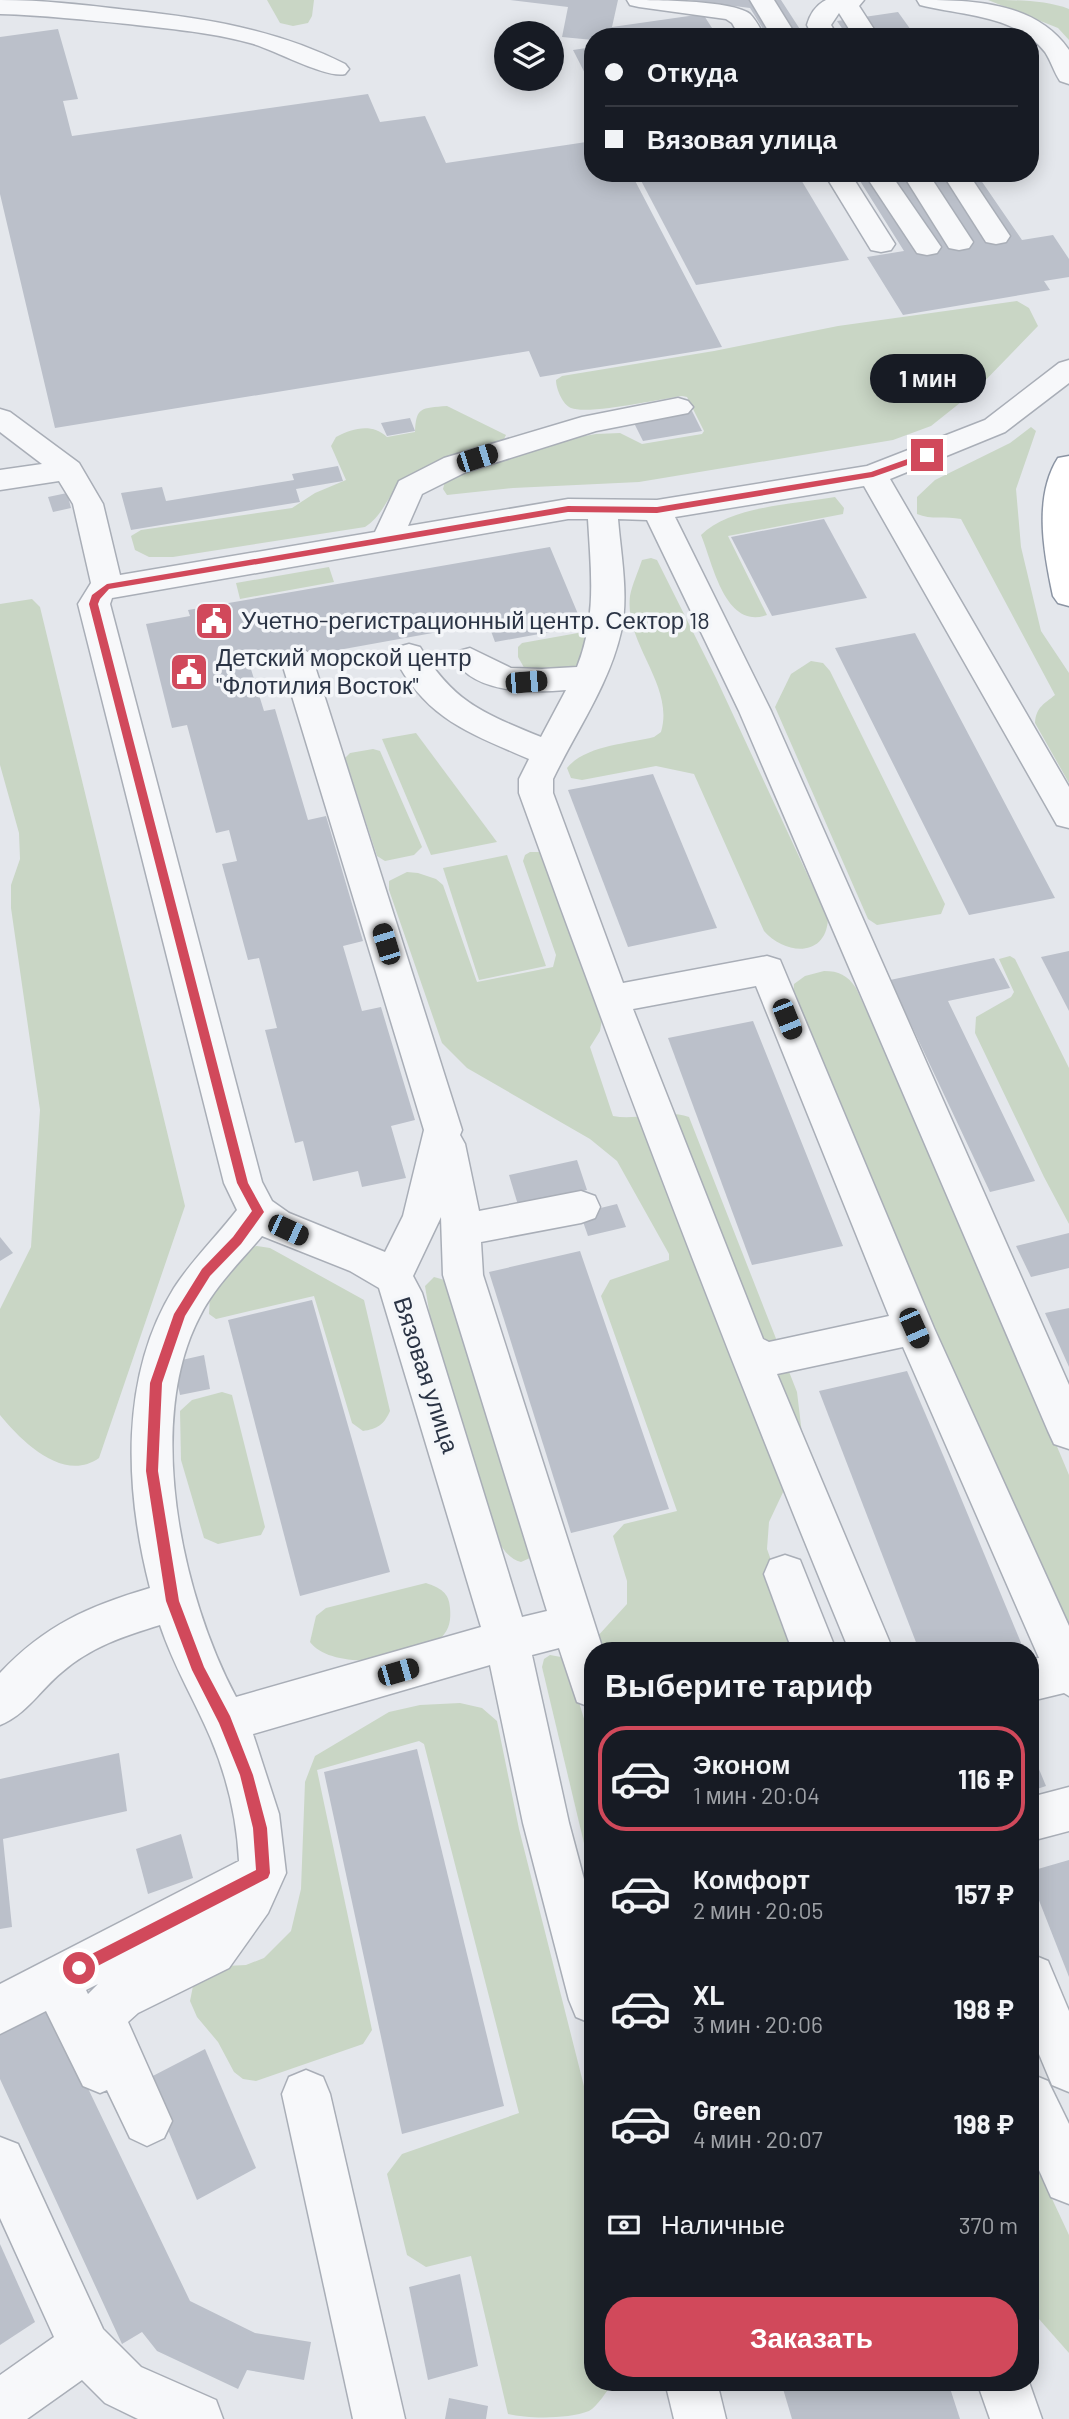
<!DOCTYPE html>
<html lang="ru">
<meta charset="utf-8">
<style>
:root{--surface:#171b24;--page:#20242c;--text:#f1f3f6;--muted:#9ea1a6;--line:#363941;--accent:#d1495b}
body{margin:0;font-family:Barlow,sans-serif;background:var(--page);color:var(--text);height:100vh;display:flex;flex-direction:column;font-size:26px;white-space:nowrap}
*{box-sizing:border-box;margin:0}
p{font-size:23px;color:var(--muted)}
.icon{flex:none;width:38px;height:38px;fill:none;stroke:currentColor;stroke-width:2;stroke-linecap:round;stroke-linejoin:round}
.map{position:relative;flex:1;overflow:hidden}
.panel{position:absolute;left:584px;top:1642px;width:455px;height:749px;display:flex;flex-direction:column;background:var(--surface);border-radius:28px;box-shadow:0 4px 18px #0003}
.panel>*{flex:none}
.top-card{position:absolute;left:584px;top:28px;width:455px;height:154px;border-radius:28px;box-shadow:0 4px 18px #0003;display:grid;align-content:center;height:154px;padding:0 21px;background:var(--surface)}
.controls{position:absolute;left:494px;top:21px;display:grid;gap:14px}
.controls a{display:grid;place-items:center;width:70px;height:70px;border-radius:50%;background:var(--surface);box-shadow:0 4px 18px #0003;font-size:35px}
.end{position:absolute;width:32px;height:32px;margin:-16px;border:9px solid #d1495b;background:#fff;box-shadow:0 0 0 4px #fff}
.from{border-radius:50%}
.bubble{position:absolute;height:49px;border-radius:24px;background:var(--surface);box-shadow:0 4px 18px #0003;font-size:23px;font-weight:700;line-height:49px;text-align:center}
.car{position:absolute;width:21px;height:42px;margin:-21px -10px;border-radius:9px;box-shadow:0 0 5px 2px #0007;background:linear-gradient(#222 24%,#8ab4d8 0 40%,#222 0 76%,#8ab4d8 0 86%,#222 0)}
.top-card b{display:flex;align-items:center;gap:24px;height:66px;font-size:26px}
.top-card b+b{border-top:2px solid var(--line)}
.top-card i{width:18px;height:18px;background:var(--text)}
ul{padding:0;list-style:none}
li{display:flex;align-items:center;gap:21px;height:105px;margin:0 14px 10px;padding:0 7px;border:4px solid transparent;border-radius:28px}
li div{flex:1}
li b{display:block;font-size:26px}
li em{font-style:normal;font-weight:700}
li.current{border-color:var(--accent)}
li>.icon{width:63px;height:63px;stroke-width:1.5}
h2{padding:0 21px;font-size:32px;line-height:84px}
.pay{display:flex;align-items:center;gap:18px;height:77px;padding:0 21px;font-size:26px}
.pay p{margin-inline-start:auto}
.cta{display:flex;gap:14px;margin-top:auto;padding:14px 21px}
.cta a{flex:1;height:80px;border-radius:28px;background:var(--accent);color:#fff;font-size:28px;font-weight:700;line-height:80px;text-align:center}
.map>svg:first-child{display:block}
</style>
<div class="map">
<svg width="1069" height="2419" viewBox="0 0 1069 2419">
<rect width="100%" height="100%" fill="#e4e7ec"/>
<g fill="#c9d6c5">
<path d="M267,0H314L312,16L308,23L293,26L280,23Z"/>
<path d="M988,0C1015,0 1046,0 1069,9V40L1058,28Z"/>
<path d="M1017,301L1029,308L1038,326L975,391L931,426L893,440L639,482L513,488L447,495L443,489L445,481L460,472L562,440L596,434L620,433L642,444L702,434L704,431L687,397L682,396C660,399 589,415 571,408C563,405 556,389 556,380L562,376L714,351L838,326Z"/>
<path d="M447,406L506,435L504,439C472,450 430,460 403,481C388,494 383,516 365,527L173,557H149L135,550L131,536L141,530L292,508L315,493L346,480L331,446L336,437C353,428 372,423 387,437L415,432C416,407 421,408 447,406Z"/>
<path d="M1031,427L1036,431L1016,489L1021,547L1041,631L1069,673V783L1035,723C1036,707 1044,704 1055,695L961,519C946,516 931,520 917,514V497L935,480L1010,443Z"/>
<path d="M835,497L844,508L843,514L728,536L767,615C725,630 713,564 701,535C730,506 795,504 835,497Z"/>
<path d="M651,558L657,560L716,678L828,919C826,958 785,955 764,931L694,774L656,766L582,780L571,778L567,768C586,745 627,744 654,737L661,732C675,685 624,644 630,596C632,585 638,572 642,560Z"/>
<path d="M329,567L334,582L240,599L236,583Z"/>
<path d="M32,599L40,607L185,1206L99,1458C64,1483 22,1442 0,1415V1309L31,1247L40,1110L11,908V885L20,859L19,833L0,765V604Z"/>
<path d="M589,631L582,671H526L518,657V647L522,643Z"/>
<path d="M811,661L823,663L830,671L945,904L941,914L877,925L868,919L775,707L791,674Z"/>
<path d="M416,733L497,842L431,855L382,739Z"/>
<path d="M373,749L380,751L422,847L414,855L385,861L377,856L345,758L350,753Z"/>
<path d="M530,852H543L603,1014L600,1031L590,1047L613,1116C639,1121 664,1108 689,1117L797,1392L802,1434L785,1488L769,1522L767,1549L803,1650H740L734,1646L717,1650H598L596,1638L627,1604V1581L613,1536L624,1524L677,1511L601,1296L610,1280L669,1260V1254L617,1161L590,1139L467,1068L442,1043L389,890V881L407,872L418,873L436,879L443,885L477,982L553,967L556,955L523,861L525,855Z"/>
<path d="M507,855L546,966L479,980L443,868Z"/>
<path d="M1010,956L1015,959L1069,1068V1224L1044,1177L975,1033L976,1017L1011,997L1014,992L999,959Z"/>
<path d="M824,971C839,971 847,975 856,988L953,1200L1069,1475V1631L961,1399L793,998L794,984L805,976Z"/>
<path d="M257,1246L270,1248L364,1300L390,1411C384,1425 377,1429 363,1431L352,1423L314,1296L216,1319L209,1314L210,1295L242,1249Z"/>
<path d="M434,1277L448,1281L531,1546L530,1558L521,1562C508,1558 503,1549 496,1538L432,1329L425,1286Z"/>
<path d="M222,1392L232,1395L265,1527L261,1535L218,1544L204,1538L181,1460L180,1411L192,1400Z"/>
<path d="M426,1583C440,1588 449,1592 450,1608C451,1619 450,1629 441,1638C418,1663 331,1671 310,1642L316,1616L326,1608Z"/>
<path d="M550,1655L561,1657L567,1662L593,1749V1881L542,1667L544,1659Z"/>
<path d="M460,1703L482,1708L497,1721L519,1829L590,2110L593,2127V2382H614C607,2390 598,2406 589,2411C568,2419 530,2419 508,2414L471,2256L426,2267L407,2255L387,2174L402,2154L519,2113L424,1744L419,1741L317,1770L372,2030L363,2044L256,2081L243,2079L234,2072L218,2042L197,2017L190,2001L193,1986L226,1966L246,1965L264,1958L291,1931L301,1889L305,1782L315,1756L389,1712L420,1705Z"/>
<path d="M1031,2154L1069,2235V2353L1031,2310Z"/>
</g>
<g fill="#bbc0ca">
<path d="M510,0H618L612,27L703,14L712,28L654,37H593V40L562,37L568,7Z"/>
<path d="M686,0H781L805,37H768L750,8Z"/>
<path d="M898,12L916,37H848L837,21Z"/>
<path d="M58,29L78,99L63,101L72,136L368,94L380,122L425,116L446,163L593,141V173H631L722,347L540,377L529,351L55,428L0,194V37Z"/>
<path d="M712,30L716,37H679V35Z"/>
<path d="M593,47V89L573,50Z"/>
<path d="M637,173H797L849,260L696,285Z"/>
<path d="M855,173H976L1022,240L1053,235L1069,259V277L1044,281L1050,290L903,315L867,257L904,251Z"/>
<path d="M692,411L702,431L643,441L633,421Z"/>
<path d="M410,418L415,431L387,436L381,423Z"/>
<path d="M338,466L343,481L296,489L300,502L131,530L121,493L162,487L166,501L294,480L292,474Z"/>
<path d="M67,493L71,508L53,512L48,497Z"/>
<path d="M824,519L867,598L772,616L731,537Z"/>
<path d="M550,547L583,626L495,642L488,623L250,666L264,711L275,709L308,820L326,816L363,941L343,946L362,1011L381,1007L415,1120L391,1126L406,1178L362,1187L358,1171L313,1181L303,1141L295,1143L265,1030L277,1028L259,958L248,960L222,864L237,861L229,830L216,833L187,725L172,728L146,624L190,616L188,610Z"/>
<path d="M915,633L934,669L1055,898L969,915L835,648Z"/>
<path d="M653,774L717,928L628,947L568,790Z"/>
<path d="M1069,951V1011L1041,957Z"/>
<path d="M994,958L1010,988L948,1001L1035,1181L990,1192L890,980Z"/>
<path d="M753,1021L843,1246L752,1265L668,1038Z"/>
<path d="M577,1160L587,1190L518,1205L509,1175Z"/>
<path d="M617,1204L626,1227L588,1236L580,1213Z"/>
<path d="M1069,1233V1268L1031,1277L1016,1246Z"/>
<path d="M0,1237L13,1253L0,1261Z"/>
<path d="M580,1251L669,1509L571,1533L489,1272Z"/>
<path d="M312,1300L390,1572L300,1596L228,1320Z"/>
<path d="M1069,1308V1367L1045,1313Z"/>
<path d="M204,1355L210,1389L180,1395L173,1362Z"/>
<path d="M907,1371L946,1462L1024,1650H919L819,1391Z"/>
<path d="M417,1749L504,2106L402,2134L324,1772Z"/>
<path d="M1031,1750L1046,1786L1031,1791Z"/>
<path d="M119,1753L127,1811L3,1839L12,1927L0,1929V1779Z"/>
<path d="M181,1834L193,1878L148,1894L136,1849Z"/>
<path d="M1069,1860V1977L1031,1880V1871Z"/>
<path d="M48,2005L190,2301L255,2333L311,2342L304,2380L247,2370L238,2389L157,2351L142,2332L122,2344L0,2079V2033Z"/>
<path d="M205,2049L256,2168L197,2200L147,2079Z"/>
<path d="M0,2244L35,2322L0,2345Z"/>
<path d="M460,2274L478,2366L428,2380L409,2287Z"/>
<path d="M781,2382H948L960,2419H792Z"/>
<path d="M449,2398L488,2406L486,2419H445Z"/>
</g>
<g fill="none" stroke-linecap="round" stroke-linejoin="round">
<defs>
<g id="minor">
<path d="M0,0C43,0 85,5 128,10C204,18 276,29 345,64L349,69L345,74C327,79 273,49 250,43C210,32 169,29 128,24C85,20 43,15 0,14Z"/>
<path d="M627,0C652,0 733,0 750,14C756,20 761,30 765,37H740L732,23L726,19L639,7L630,5Z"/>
<path d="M750,0H774L797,37H772Z"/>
<path d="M826,0H864L859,6L879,37H854L839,13L831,25L838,37H813L807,25C810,14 816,5 826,0Z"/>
<path d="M917,0C971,0 1035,1 1069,50V84L1060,81C1054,72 1051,61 1045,52C1016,15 964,16 920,5Z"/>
<path d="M824,173H850L895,244L891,250L881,252L871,250Z"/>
<path d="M864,173H890L941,247L937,253L927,255L917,253Z"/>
<path d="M902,173H928L973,242L969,248L959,250L949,248Z"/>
<path d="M942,173H968L1010,236L1006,242L996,244L986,242Z"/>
<path d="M1069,360V383L1005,432L890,479L1069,787V828L1057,825L864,486L675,517L771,711L1069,1385V1449L1054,1444L1048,1431L739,711L647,520L618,519C621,556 629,596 621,632C609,685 576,731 553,779V793L623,983L767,956L780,960L934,1328L1069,1626V1696L1064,1693L1031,1701V1659L1039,1658L903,1347L777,1374L893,1650H849C732,1367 623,1082 519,793V779L529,759C467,732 426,719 393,655L398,647L409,644L420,647C454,703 483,713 541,737L566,690C531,693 475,694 454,659L459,651L470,648L511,668L542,669L577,667C597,617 591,571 588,519H568L112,598L110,604L262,1182L272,1201L289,1213L385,1252L403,1216L424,1130L281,660L286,652L297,649L308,652L313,660L462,1130L460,1135L465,1144L479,1211L581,1191L595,1196L600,1207L595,1218L581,1223L481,1242L483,1275L603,1650H593V1708L577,1702L559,1648L532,1655L569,1823L593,1913V2024L576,2017L569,2000L523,1823L490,1665L253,1734L279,1814L286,1873L268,1913L229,1968L138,2013L128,2022L172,2121L164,2138L147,2146L130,2138L107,2090L100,2093L83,2086L46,2011L0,2034V1984L239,1861C237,1819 227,1777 211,1739C195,1701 173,1665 160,1625C124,1636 91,1647 62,1672C41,1689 26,1715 0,1725V1673C45,1625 89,1606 150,1588C125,1491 119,1377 174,1288C192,1260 217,1236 237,1210L224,1183L78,604L91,583L73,504L59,481L0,490V470L42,464L0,432V409L10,412L79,463L103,504L120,575L375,532L399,481L444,458L582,417L678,398L688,401L693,407L688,413L596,431L466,472L422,494L408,526L568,499L657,500L867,466L985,420L1059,363ZM756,986L889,1316L769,1342L763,1339L633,1009ZM441,1217L443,1275L547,1611L522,1617L422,1293L413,1276ZM262,1236L350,1271L379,1288L481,1627L236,1697C182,1596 144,1422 200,1316C215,1286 241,1261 262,1236ZM98,1984L88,1994L86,1990Z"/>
<path d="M785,1555L800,1560L836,1650H792L764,1574L770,1560Z"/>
<path d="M1069,1787V1831L1031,1841V1797Z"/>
<path d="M1031,1954L1048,1961L1069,2011V2092L1052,2085L1031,2035Z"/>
<path d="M306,2070L323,2077L330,2094L405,2419H353L282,2094L289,2077Z"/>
<path d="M1031,2074L1048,2081L1069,2124V2204L1051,2197L1031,2152Z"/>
<path d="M0,2137L18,2144L103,2329L141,2367L216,2400L223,2419H138L105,2403L82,2380L27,2419H0V2375L54,2337L0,2218Z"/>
<path d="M665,2382H717L726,2419H674Z"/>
<path d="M977,2382H1029L1042,2419H990Z"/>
</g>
<path id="highway" d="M1069,456V606L1058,603L1053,596C1044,554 1033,497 1058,458Z"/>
</defs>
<use href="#minor" stroke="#a9aeb7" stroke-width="3"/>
<use href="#highway" stroke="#8b94a3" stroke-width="3"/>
<use href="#minor" fill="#f7f8fa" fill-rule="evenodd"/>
<use href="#highway" fill="#fff" fill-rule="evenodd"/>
</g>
<path fill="#d1495b" d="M927,452L931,455L930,457L873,477L657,513L568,512L109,589L100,599L98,604L248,1183L264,1212L241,1244L210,1276L185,1316L162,1383L158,1471L179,1601L204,1667L230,1716L253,1775L267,1828L270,1873L268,1878L84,1973H74V1963L256,1870L253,1828L240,1775L219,1723L192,1670L166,1601L146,1471L150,1383L174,1314L202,1269L233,1237L252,1211L237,1183L89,604L92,595L107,584L568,506L657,507L871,472Z"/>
<defs>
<symbol id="civic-square" viewBox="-11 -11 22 22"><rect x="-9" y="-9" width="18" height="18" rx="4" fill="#d1495b" stroke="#f4f6f9"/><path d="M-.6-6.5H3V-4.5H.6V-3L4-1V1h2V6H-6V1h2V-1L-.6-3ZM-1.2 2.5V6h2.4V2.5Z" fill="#fff"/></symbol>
</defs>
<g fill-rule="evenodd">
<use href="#civic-square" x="192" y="599" width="44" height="44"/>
<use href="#civic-square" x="167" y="650" width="44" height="44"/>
</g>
<g text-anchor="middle" stroke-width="7" stroke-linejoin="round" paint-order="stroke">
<g font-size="24" fill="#2b3445" stroke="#f4f6f9" text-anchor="start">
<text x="241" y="629">Учетно-регистрационный центр. Сектор 18</text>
<text x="216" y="666">Детский морской центр<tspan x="216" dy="28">"Флотилия Восток"</tspan></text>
</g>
<g font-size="24" fill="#2b3445" stroke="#f4f6f9">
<text transform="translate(426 1375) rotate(72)" y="8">Вязовая улица</text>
</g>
</g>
</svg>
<div class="controls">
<a><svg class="icon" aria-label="layers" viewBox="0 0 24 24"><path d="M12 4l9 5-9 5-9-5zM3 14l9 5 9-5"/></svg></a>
</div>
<i class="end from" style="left:79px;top:1968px"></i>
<i class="end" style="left:927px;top:455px"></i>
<div class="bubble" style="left:870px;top:354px;width:116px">1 мин</div>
<i class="car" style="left:477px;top:458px;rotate:72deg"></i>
<i class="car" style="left:526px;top:682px;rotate:85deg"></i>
<i class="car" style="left:386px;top:944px;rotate:343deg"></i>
<i class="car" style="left:787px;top:1019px;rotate:158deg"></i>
<i class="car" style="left:288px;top:1230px;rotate:115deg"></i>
<i class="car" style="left:914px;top:1328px;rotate:156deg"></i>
<i class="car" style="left:398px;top:1672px;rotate:74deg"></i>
<div class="top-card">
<b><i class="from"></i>Откуда</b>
<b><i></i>Вязовая улица</b>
</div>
<section class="panel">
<h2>Выберите тариф</h2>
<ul>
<li class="current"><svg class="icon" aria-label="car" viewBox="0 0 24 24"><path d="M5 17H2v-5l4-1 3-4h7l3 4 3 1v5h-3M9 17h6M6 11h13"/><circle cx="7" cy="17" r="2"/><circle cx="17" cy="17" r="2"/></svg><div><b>Эконом</b><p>1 мин · 20:04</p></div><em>116 ₽</em></li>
<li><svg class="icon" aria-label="car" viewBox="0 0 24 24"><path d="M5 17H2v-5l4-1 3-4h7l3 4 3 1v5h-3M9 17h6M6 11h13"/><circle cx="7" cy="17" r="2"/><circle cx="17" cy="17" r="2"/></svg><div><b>Комфорт</b><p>2 мин · 20:05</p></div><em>157 ₽</em></li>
<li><svg class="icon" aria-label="car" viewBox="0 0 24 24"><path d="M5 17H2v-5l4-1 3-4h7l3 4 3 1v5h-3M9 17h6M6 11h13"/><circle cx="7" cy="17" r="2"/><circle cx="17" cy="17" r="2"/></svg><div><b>XL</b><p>3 мин · 20:06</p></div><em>198 ₽</em></li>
<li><svg class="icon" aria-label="car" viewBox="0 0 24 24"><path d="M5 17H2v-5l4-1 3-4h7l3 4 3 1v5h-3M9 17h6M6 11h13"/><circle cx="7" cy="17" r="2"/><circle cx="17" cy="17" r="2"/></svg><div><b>Green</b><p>4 мин · 20:07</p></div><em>198 ₽</em></li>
</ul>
<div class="pay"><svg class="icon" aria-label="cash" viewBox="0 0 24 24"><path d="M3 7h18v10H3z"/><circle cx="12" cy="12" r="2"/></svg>Наличные<p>370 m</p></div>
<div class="cta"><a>Заказать</a></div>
</section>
</div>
